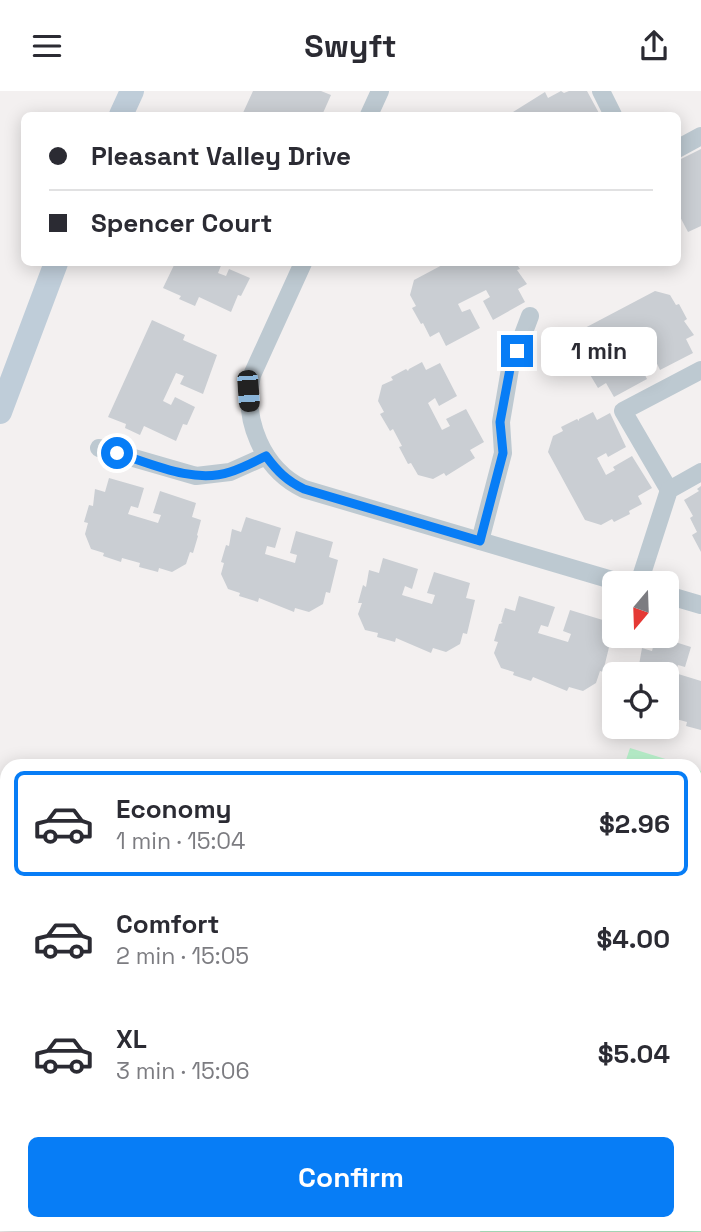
<!DOCTYPE html>
<meta charset="utf-8">
<style>
:root{--surface:#fff;--page:#f2f2f3;--text:#2b2b33;--muted:#7c7c81;--line:#e1e1e2;--accent:#077df6}
body{margin:0;font-family:"Space Grotesk",sans-serif;background:var(--page);color:var(--text);height:100vh;display:flex;flex-direction:column;font-size:26px;white-space:nowrap}
*{box-sizing:border-box;margin:0}
p{font-size:23px;color:var(--muted)}
.icon{flex:none;width:38px;height:38px;fill:none;stroke:currentColor;stroke-width:2;stroke-linecap:round;stroke-linejoin:round}
.map{position:relative;flex:1;overflow:hidden}
.sheet{position:absolute;left:0px;top:668px;width:702px;height:472px;display:flex;flex-direction:column;background:var(--surface);border-radius:21px 21px 0 0;box-shadow:0 4px 18px #0003}
.sheet>*{flex:none}
.guide{position:absolute;left:21px;top:21px;width:660px;height:154px;border-radius:10px;box-shadow:0 4px 18px #0003;display:grid;align-content:center;height:154px;padding:0 28px;background:var(--surface)}
.needle{width:46px;rotate:199deg}
.controls{position:absolute;left:602px;top:480px;display:grid;gap:14px}
.controls a{display:grid;place-items:center;width:77px;height:77px;border-radius:10px;background:var(--surface);box-shadow:0 4px 18px #0003;font-size:35px}
.end{position:absolute;width:32px;height:32px;margin:-16px;border:9px solid #077df6;background:#fff;box-shadow:0 0 0 4px #fff}
.from{border-radius:50%}
.bubble{position:absolute;height:49px;border-radius:10px;background:var(--surface);box-shadow:0 4px 18px #0003;font-size:23px;font-weight:700;line-height:49px;text-align:center}
.car{position:absolute;width:21px;height:42px;margin:-21px -10px;border-radius:9px;box-shadow:0 0 5px 2px #0007;background:linear-gradient(#222 24%,#8ab4d8 0 40%,#222 0 76%,#8ab4d8 0 86%,#222 0)}
.guide b{display:flex;align-items:center;gap:24px;height:66px;font-size:26px}
.guide b+b{border-top:2px solid var(--line)}
.guide i{width:18px;height:18px;background:var(--text)}
ul{padding:12px 0 0;list-style:none}
li{display:flex;align-items:center;gap:21px;height:105px;margin:0 14px 10px;padding:0 14px;border:4px solid transparent;border-radius:10px}
li div{flex:1}
li b{display:block;font-size:26px}
li em{font-style:normal;font-weight:700}
li.selected{border-color:var(--accent)}
li>.icon{width:63px;height:63px;stroke-width:1.5}
.primary-button{display:flex;gap:14px;margin-top:auto;padding:14px 28px}
.primary-button a{flex:1;height:80px;border-radius:10px;background:var(--accent);color:#fff;font-size:28px;font-weight:700;line-height:80px;text-align:center}
header{display:flex;justify-content:space-between;align-items:center;height:91px;padding:0 28px;background:var(--surface);font-size:32px;font-weight:700}
.map>svg:first-child{display:block}
</style>
<header><svg class="icon" aria-label="menu" viewBox="0 0 24 24"><path d="M4 6h16M4 12h16M4 18h16"/></svg>Swyft<svg class="icon" aria-label="share" viewBox="0 0 24 24"><path d="M12 15V3M7 8l5-5 5 5M5 13v7h14v-7"/></svg></header>
<div class="map">
<svg width="701" height="1141" viewBox="0 0 701 1141">
<rect width="100%" height="100%" fill="#f3f0f0"/>
<g fill="#bbf4ce">
<path d="M630,657L688,675H624Z"/>
<path d="M695,678L701,680V1141H480L482,1134H695Z"/>
</g>
<g fill="#caced3">
<path d="M253,0H321L331,4L323,22L329,24L290,23L289,24H242Z"/>
<path d="M561,0L564,2L569,0H587L600,24H515L513,21L545,1L548,7Z"/>
<path d="M701,58V135L688,141L677,120V70Z"/>
<path d="M175,172H222L218,182L226,185L229,178L250,187L241,205L238,204L231,221L199,206L195,215L179,208L181,205L163,197Z"/>
<path d="M446,172H516L520,178L517,179L527,193L518,198L525,211L493,229L483,210L490,206L486,199L458,213L462,221L470,218L480,237L446,255L439,241L430,246L423,232L421,233L412,217L416,215L410,204L414,189Z"/>
<path d="M655,200L670,204L676,214L679,213L687,228L684,230L694,244L686,248L693,262L660,279L651,260L657,257L653,249L626,264L630,272L637,268L647,288L614,306L606,292L598,297L580,267L583,265L577,254L581,239Z"/>
<path d="M152,229L185,244L183,249L217,264L203,303L180,293L184,285L176,282L163,310L171,314L175,306L195,316L187,334L183,333L176,350L144,335L140,344L125,337L126,333L108,326Z"/>
<path d="M422,271L426,279L440,272L457,305L439,315L435,307L428,312L442,339L450,335L446,328L466,318L484,351L470,359L475,367L446,385L444,382L433,388L418,384L411,372L408,373L399,356L402,355L393,338L390,340L380,323L384,321L378,310L382,294L393,289L391,286L406,278L408,280L409,278Z"/>
<path d="M593,321L597,329L610,322L626,356L608,366L606,362L597,367L606,384L615,379L613,376L632,365L652,397L638,405L642,413L629,420L630,423L614,431L612,428L601,434L585,429L548,361L553,345L563,340L561,336L577,328L579,330V328Z"/>
<path d="M109,387L144,397L138,417L131,415L128,423L158,432L161,424L153,422L160,400L196,412L192,426L201,429L197,444L198,445L193,462L190,461L186,473L172,481L159,477L158,481L139,476L140,472L122,467L121,471L103,465L104,462L91,458L85,443L88,432L84,431L89,414L93,415L95,398L105,401Z"/>
<path d="M701,395V461L692,444L697,441L690,427L693,425L684,409L699,400L697,398Z"/>
<path d="M246,426L281,437L275,457L267,455L265,463L295,472L297,464L290,462L296,440L333,451L329,466L338,469L330,502L326,501L323,513L309,521L295,517L294,521L259,507L258,511L239,505L240,502L228,498L221,483L224,472L221,471L226,454L229,455L232,438L241,441Z"/>
<path d="M383,467L418,478L412,498L405,495L402,504L432,513L435,504L427,502L434,481L470,492L466,507L475,509L467,543L463,542L460,553L446,561L433,557L431,562L396,547L395,551L377,546L378,542L365,539L358,523L362,512H358L363,494L366,496L369,479L379,482Z"/>
<path d="M519,505L555,516L548,536L541,534L538,542L568,551L571,543L563,540L570,519L606,530L602,545L611,548L603,581L600,580L596,592L583,600L569,596L567,600L533,586L531,590L513,584L514,581L501,577L494,562L498,551L494,550L499,533L503,532L501,531L505,517L515,520Z"/>
<path d="M656,545L691,556L685,576L678,574L675,582L701,590V639L686,635L687,631L669,626L667,633V583H633L636,573L639,574L642,557L652,560Z"/>
</g>
<g fill="none" stroke-linecap="round" stroke-linejoin="round">
<g stroke="#bdc9d1" stroke-width="18">
<path d="M601,0L613,24"/>
<path d="M369,24L380,0"/>
<path d="M677,58L701,45"/>
<path d="M303,172L252,284C242,328 262,378 304,398L622,492"/>
<path d="M99,357L196,385L230,381L266,365"/>
<path d="M669,399L623,320L701,279"/>
<path d="M480,450L503,362L501,331L510,278L530,225"/>
<path d="M639,492L669,399L701,381"/>
<path d="M667,504L701,514"/>
</g>
<g stroke="#bfcdd9" stroke-width="24">
<path d="M121,24L132,0"/>
<path d="M0,321L56,172"/>
</g>
</g>
<g fill="none" stroke-linecap="round" stroke-linejoin="round">
<path stroke="#077df6" stroke-width="9" d="M117,362C152,373 194,393 230,381C243,377 254,371 266,365C277,380 287,390 304,398L480,450L503,362L500,331L510,278L517,260"/>
</g>
</svg>
<div class="controls">
<a><svg class="needle" viewBox="-14 -14 28 28"><path d="M0-13l5 13h-10z" fill="#e53935"/><path d="M0 13l5-13h-10z" fill="#7c7c81"/></svg></a>
<a><svg class="icon" aria-label="locate" viewBox="0 0 24 24"><circle cx="12" cy="12" r="6"/><path d="M12 2v4M12 18v4M2 12h4M18 12h4"/></svg></a>
</div>
<i class="end from" style="left:117px;top:362px"></i>
<i class="end" style="left:517px;top:260px"></i>
<div class="bubble" style="left:541px;top:236px;width:116px">1 min</div>
<i class="car" style="left:248px;top:300px;rotate:176deg"></i>
<div class="guide">
<b><i class="from"></i>Pleasant Valley Drive</b>
<b><i></i>Spencer Court</b>
</div>
<section class="sheet">
<ul>
<li class="selected"><svg class="icon" aria-label="car" viewBox="0 0 24 24"><path d="M5 17H2v-5l4-1 3-4h7l3 4 3 1v5h-3M9 17h6M6 11h13"/><circle cx="7" cy="17" r="2"/><circle cx="17" cy="17" r="2"/></svg><div><b>Economy</b><p>1 min · 15:04</p></div><em>$2.96</em></li>
<li><svg class="icon" aria-label="car" viewBox="0 0 24 24"><path d="M5 17H2v-5l4-1 3-4h7l3 4 3 1v5h-3M9 17h6M6 11h13"/><circle cx="7" cy="17" r="2"/><circle cx="17" cy="17" r="2"/></svg><div><b>Comfort</b><p>2 min · 15:05</p></div><em>$4.00</em></li>
<li><svg class="icon" aria-label="car" viewBox="0 0 24 24"><path d="M5 17H2v-5l4-1 3-4h7l3 4 3 1v5h-3M9 17h6M6 11h13"/><circle cx="7" cy="17" r="2"/><circle cx="17" cy="17" r="2"/></svg><div><b>XL</b><p>3 min · 15:06</p></div><em>$5.04</em></li>
</ul>
<div class="primary-button"><a>Confirm</a></div>
</section>
</div>
